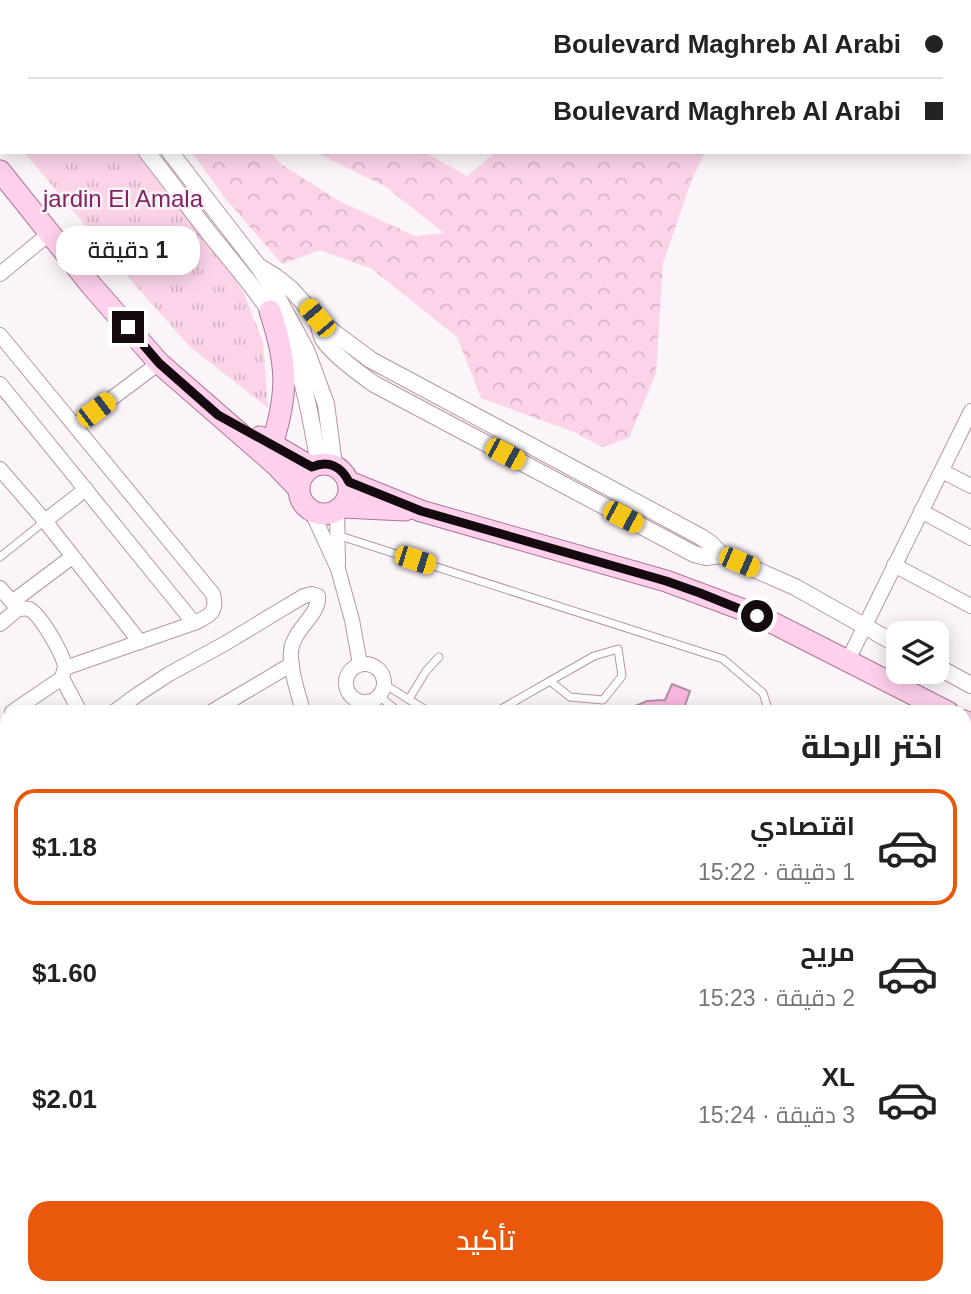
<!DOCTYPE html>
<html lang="ar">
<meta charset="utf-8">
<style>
:root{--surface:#fff;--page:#f2f2f2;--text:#222;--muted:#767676;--line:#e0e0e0;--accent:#ea580c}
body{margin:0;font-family:Arial,Cairo,sans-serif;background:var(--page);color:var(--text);direction:rtl;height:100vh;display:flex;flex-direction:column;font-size:26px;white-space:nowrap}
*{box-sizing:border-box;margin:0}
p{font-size:23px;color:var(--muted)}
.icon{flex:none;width:38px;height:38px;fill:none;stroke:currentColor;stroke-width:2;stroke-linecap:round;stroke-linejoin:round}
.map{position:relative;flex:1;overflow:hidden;direction:ltr}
.sheet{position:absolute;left:0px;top:705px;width:971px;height:590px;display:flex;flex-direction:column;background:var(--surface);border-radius:21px 21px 0 0;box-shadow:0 4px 18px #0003;direction:rtl}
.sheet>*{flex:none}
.top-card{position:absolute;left:0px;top:0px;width:971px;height:154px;box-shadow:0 4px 18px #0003;direction:rtl;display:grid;align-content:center;height:154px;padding:0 28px;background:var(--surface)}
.fabs{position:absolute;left:886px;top:621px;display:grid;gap:14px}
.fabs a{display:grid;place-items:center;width:63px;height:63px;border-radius:14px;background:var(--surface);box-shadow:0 4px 18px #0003;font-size:35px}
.end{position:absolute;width:32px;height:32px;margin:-16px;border:9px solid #140a10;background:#fff;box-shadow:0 0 0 4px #fff}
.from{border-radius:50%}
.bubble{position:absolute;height:49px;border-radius:21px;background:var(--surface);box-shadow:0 4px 18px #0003;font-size:23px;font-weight:600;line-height:49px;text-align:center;direction:rtl}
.car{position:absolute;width:21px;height:42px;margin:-21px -10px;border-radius:9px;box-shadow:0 0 5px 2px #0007;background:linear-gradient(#f5c518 24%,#345 0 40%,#f5c518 0 76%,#345 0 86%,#f5c518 0)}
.top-card b{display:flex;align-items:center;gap:24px;height:66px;font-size:26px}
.top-card b+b{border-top:2px solid var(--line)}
.top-card i{width:18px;height:18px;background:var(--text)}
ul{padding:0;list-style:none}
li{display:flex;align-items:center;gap:21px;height:116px;margin:0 14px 10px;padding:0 14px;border:4px solid transparent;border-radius:21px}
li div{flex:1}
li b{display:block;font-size:26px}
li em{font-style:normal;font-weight:600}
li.current{border-color:var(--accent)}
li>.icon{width:63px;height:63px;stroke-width:1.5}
h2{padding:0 28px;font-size:32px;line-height:84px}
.button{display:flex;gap:14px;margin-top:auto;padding:14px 28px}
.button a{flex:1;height:80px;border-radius:21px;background:var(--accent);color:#fff;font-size:28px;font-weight:600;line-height:80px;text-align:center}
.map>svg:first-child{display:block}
</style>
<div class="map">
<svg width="971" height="1294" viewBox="0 0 971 1294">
<defs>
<pattern id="forest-crowns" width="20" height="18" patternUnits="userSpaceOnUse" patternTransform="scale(1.75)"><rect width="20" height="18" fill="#fbd4ea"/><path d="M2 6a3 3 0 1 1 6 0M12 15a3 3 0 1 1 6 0" fill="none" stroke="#d6b5c8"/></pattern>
<pattern id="park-tufts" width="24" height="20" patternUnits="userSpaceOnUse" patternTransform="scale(1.75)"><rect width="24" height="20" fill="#fbd4ea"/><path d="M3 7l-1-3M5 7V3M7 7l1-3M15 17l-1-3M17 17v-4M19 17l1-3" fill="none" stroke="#d6b5c8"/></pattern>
</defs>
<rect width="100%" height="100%" fill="#fbf4f8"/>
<path fill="url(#forest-crowns)" d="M192,152H270L281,164L339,201L415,236L444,233L386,187L315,152H424L467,176L496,152H705L692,179L663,263L656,373L629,438L602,447L576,433L481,398L457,337L372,269L320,250L282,264L224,197Z"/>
<path fill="url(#park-tufts)" d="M24,152H145L207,235L244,294L263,342L268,408L190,347L135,285Z"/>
<g fill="#f9b6de" stroke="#af90a2" stroke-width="2">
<path d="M672,684L690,691L684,708L689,712H625L633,707L647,701L665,700Z"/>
<path d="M7,1185V1216L0,1219V1188Z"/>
</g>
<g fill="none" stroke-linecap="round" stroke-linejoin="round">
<defs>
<g id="service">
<path d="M337,535L723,659L763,693L769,712"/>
<path d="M0,557L45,521"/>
<path d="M618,649L622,676L603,700L570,697L550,681L594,656Z"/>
<path d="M384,684L429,712"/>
<path d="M379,696L399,712"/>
<path d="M409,699L426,671L439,657"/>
<path d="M496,712L550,681"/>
<path d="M0,843L7,853"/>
</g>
<g id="minor">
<path d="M294,0L296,2"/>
<path d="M434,0L436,2"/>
<path d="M169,2L171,0"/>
<path d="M0,274L50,233"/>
<path d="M0,335L213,594C218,613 209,616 194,623L65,668"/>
<path d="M0,384L194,623"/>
<path d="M75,426L159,363"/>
<path d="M0,469L45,521L140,642"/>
<path d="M942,471L971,486"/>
<path d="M311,510L338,569L352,620L360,664"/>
<path d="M337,511L338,564"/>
<path d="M921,511L971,538"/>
<path d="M45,521L86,489"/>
<path d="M894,565L971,606"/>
<path d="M0,588L18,609C22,609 26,608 29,609C40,613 64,656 65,667C65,668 62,677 62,678L80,712"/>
<path d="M12,602L72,557"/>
<path d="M0,624L18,609"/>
<path d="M848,660L971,411"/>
<circle cx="365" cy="683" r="19"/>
<path d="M12,712L62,678"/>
<path d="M114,712L137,695L169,674L226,643L277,612L304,596L312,594L318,596C320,615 293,629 291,651C289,668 299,695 303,712"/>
<path d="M211,712L292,664"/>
<path d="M0,879L7,876"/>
<path d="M0,930L7,940"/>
<path d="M0,984L7,980"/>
<path d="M0,1001L7,1017"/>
<path d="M0,1117L7,1132"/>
<path d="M47,1288L48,1294"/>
<path d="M315,1288L322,1294"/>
<path d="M253,1294L256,1288"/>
<path d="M392,1294L394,1288"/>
<path d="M492,1294L493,1288"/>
</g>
<g id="tertiary">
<path d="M33,0L34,2"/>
<path d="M56,0L57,2"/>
<path d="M147,152C168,179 188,206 209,233C240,272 274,308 293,355C307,390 312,427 319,464"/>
<path d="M170,152L258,266L273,289L306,350L326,404L334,465"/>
<path d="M258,266L276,277L291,289L317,318L336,334L371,360L701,537L710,543L722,555L795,587L898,645"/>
<path d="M317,318C319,325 320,333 323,339C332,354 360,374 374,384L694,554L706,557L722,555"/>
<path d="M936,666L971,685"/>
</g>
<g id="primary">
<path d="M0,171L91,285L159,363L276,465L299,489"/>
<path d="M270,311C287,362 289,392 272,444"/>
<path d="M260,437L311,467"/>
<circle cx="324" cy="489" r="25"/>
<path d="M349,482L421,511L666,581L741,609L773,623L948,712"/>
<path d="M342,507L405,510"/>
<path d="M964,721L971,724"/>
</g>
</defs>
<use href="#service" stroke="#b697a9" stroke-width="9"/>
<use href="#minor" stroke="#b697a9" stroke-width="16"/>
<use href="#tertiary" stroke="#b697a9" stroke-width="18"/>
<use href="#primary" stroke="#ad7797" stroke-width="23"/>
<use href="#service" stroke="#fff" stroke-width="7"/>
<use href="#minor" stroke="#fff" stroke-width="14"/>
<use href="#tertiary" stroke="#fff" stroke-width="16"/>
<use href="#primary" stroke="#ffd0ec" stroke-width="21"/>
</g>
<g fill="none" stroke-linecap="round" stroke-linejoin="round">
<path stroke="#140a10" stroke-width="9" d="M128,327L159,363L218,415L312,467C328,460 341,466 349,482L421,511L666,581L700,593L757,616"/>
</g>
<g text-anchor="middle" stroke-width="5" stroke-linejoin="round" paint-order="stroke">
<g font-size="24" fill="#812464" stroke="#fbf4f8">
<text x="123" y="207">jardin El Amala</text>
</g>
</g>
</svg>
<div class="fabs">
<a><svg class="icon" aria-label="layers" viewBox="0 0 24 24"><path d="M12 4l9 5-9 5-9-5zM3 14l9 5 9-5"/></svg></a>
</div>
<i class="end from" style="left:757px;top:616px"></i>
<i class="end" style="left:128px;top:327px"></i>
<div class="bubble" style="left:56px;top:226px;width:144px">1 دقيقة</div>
<i class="car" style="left:317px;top:318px;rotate:320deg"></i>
<i class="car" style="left:96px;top:410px;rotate:53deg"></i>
<i class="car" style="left:505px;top:454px;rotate:118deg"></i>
<i class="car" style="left:623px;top:517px;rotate:118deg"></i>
<i class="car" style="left:415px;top:560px;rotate:108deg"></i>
<i class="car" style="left:739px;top:562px;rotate:113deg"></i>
<div class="top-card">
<b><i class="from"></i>Boulevard Maghreb Al Arabi</b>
<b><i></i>Boulevard Maghreb Al Arabi</b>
</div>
<section class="sheet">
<h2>اختر الرحلة</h2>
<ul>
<li class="current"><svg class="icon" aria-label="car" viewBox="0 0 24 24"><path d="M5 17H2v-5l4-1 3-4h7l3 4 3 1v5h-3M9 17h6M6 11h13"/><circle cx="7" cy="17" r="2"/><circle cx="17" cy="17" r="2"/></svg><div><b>اقتصادي</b><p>1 دقيقة · 15:22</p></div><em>$1.18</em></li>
<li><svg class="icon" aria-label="car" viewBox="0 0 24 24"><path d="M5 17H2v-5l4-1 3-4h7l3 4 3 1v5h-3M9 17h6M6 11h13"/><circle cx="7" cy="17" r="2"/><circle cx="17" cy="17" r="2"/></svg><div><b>مريح</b><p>2 دقيقة · 15:23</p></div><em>$1.60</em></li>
<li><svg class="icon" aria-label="car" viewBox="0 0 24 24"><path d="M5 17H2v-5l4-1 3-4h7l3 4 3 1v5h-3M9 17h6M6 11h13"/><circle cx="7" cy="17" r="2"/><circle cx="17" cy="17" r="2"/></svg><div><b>XL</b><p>3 دقيقة · 15:24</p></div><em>$2.01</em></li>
</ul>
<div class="button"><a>تأكيد</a></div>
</section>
</div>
